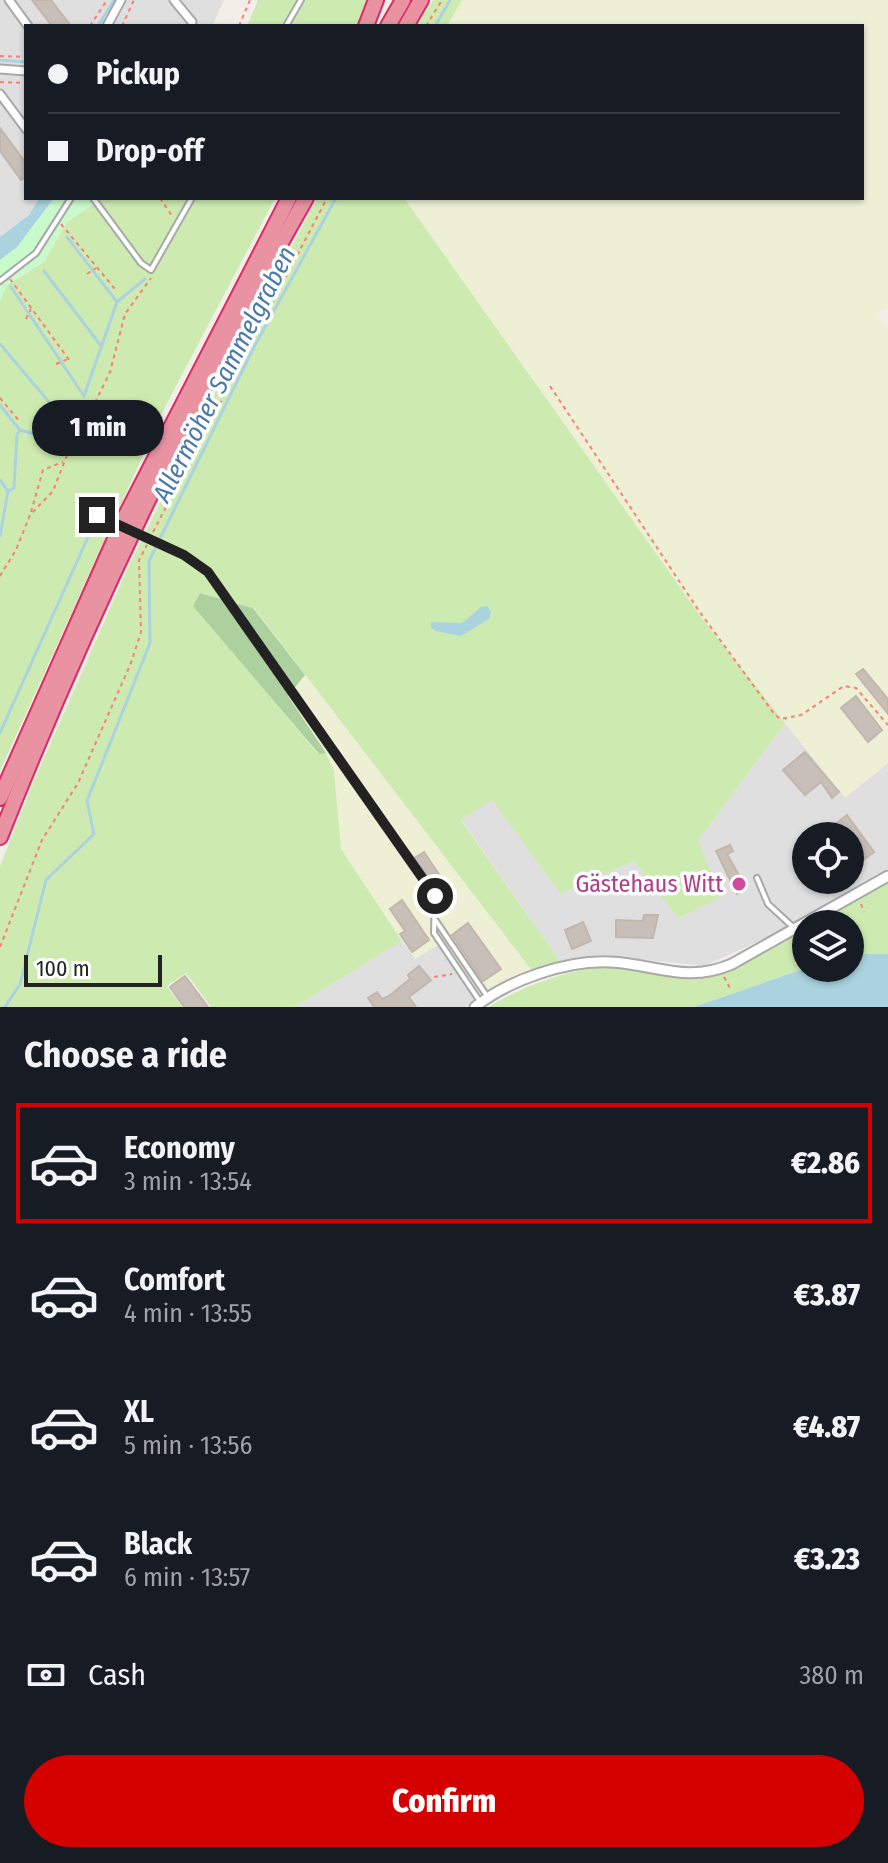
<!DOCTYPE html>
<meta charset="utf-8">
<style>
:root{--surface:#171b24;--page:#242831;--text:#f1f3f6;--muted:#9ea1a6;--line:#363941;--accent:#d40000}
body{margin:0;font-family:"Fira Sans Condensed",sans-serif;background:var(--page);color:var(--text);height:100vh;display:flex;flex-direction:column;font-size:30px;white-space:nowrap}
*{box-sizing:border-box;margin:0}
p{font-size:26px;color:var(--muted)}
.icon{flex:none;width:44px;height:44px;fill:none;stroke:currentColor;stroke-width:2;stroke-linecap:round;stroke-linejoin:round}
.map{position:relative;height:1007px;overflow:hidden}
.drawer{display:flex;flex-direction:column;background:var(--surface);flex:1}
.drawer>*{flex:none}
.guide{position:absolute;left:24px;top:24px;width:840px;height:176px;border-radius:0px;box-shadow:0 2px 6px #0004;display:grid;align-content:center;height:176px;padding:0 24px;background:var(--surface)}
.fabs{position:absolute;left:792px;top:822px;display:grid;gap:16px}
.fabs a{display:grid;place-items:center;width:72px;height:72px;border-radius:50%;background:var(--surface);box-shadow:0 2px 6px #0004;font-size:40px}
.scale{position:absolute;left:24px;bottom:20px;width:138px;box-sizing:border-box;padding-left:8px;border:4px solid #222;border-top:0;font-size:22px;line-height:28px;white-space:nowrap;color:#222;-webkit-text-stroke:6px #fff;paint-order:stroke}
.end{position:absolute;width:36px;height:36px;margin:-18px;border:10px solid #222;background:#fff;box-shadow:0 0 0 4px #fff}
.from{border-radius:50%}
.bubble{position:absolute;height:56px;border-radius:28px;background:var(--surface);box-shadow:0 2px 6px #0004;font-size:26px;font-weight:800;line-height:56px;text-align:center}
.guide b{display:flex;align-items:center;gap:28px;height:76px;font-size:30px}
.guide b+b{border-top:2px solid var(--line)}
.guide i{width:20px;height:20px;background:var(--text)}
ul{padding:0;list-style:none}
li{display:flex;align-items:center;gap:24px;height:120px;margin:0 16px 12px;padding:0 8px;border:4px solid transparent;border-radius:0px}
li div{flex:1}
li b{display:block;font-size:30px}
li em{font-style:normal;font-weight:800}
li.current{border-color:var(--accent)}
li>.icon{width:72px;height:72px;stroke-width:1.5}
h2{padding:0 24px;font-size:36px;line-height:96px}
.pay{display:flex;align-items:center;gap:20px;height:88px;padding:0 24px;font-size:30px}
.pay p{margin-inline-start:auto}
.button{display:flex;gap:16px;margin-top:auto;padding:16px 24px}
.button a{flex:1;height:92px;border-radius:48px;background:var(--accent);color:#fff;font-size:32px;font-weight:800;line-height:92px;text-align:center}
.map>svg:first-child{display:block}
</style>
<div class="map">
<svg width="888" height="1007" viewBox="0 0 888 1007">
<rect width="100%" height="100%" fill="#f2efe9"/>
<g fill="#e0dfdf" fill-rule="evenodd">
<path d="M0,0H224L212,26H26V198H39L29,215L0,237Z"/>
<path d="M785,723L845,797L888,763V868L766,938L704,966L601,955L561,963L461,819L492,799L561,894L634,861L698,841ZM806,836H850V880H806Z"/>
<path d="M402,941L415,959L439,944L475,999L465,1007H295Z"/>
</g>
<g fill="#eef0d5">
<path d="M462,0H888V309L876,313L888,330V763L845,798L704,621L404,198H862V26H447Z"/>
<path d="M305,675L533,972L475,999L439,944L415,959L341,849L334,771L326,753L288,696Z"/>
</g>
<g fill="#cdebb0">
<path d="M258,0H370L359,26H247Z"/>
<path d="M433,0H462L447,26H417Z"/>
<path d="M98,198H275L165,407L0,771V301L7,285L44,262L67,222L99,200Z"/>
<path d="M317,198H404L704,621L785,723L698,841L721,897L678,918L634,861L561,894L492,800L461,820L561,963L533,972L254,608L201,593L194,606L318,754L326,753L334,771L341,849L402,941L295,1007H211L186,973L167,986L182,1007H0V866L34,781L127,570L199,423Z"/>
<path d="M888,882V954L850,957V924H815Z"/>
<path d="M806,929V968L694,1007H489C520,987 580,964 617,968C653,971 686,984 721,973Z"/>
</g>
<path fill="#add19e" d="M200,593L253,608L305,675L288,696L326,753L319,754L193,606Z"/>
<path fill="#c8facc" d="M54,198L99,200L67,222L44,262L7,285L0,301V260L17,247Z"/>
<g fill="#aad3df">
<path d="M39,198H54L17,247L0,260V237L29,215Z"/>
<path d="M487,606L491,612L489,619L461,636L435,631L431,627V622L462,623L481,607Z"/>
<path d="M866,954H888V1007H694L806,968H850V957Z"/>
</g>
<g fill="none" stroke-linecap="round" stroke-linejoin="round">
<g stroke="#aad3df" stroke-width="3">
<path d="M98,26L114,0"/>
<path d="M435,26L450,0"/>
<path d="M0,60L26,62"/>
<path d="M67,237L117,302"/>
<path d="M44,271L102,347"/>
<path d="M11,287L84,396"/>
<path d="M0,344L54,408"/>
<path d="M84,396L117,302L145,279"/>
<path d="M0,405L20,430"/>
<path d="M0,480L7,490"/>
<path d="M0,536L8,491L14,488L17,435L20,430L45,437L54,409L71,405"/>
<path d="M0,733L88,537"/>
<path d="M5,1007L20,984L46,880L94,834L87,801L150,643L149,561L254,347L336,198"/>
</g>
</g>
<g fill="#c7bfb8" stroke="#c4b6ab" stroke-width="2">
<path d="M32,0H51L71,26H52Z"/>
<path d="M0,128L26,163V176L21,180L0,151Z"/>
<path d="M863,669L888,699V714L856,674Z"/>
<path d="M856,696L882,730L868,742L841,708Z"/>
<path d="M805,752L839,792L832,798L821,782L805,795L783,770Z"/>
<path d="M847,815L874,852L859,863L850,851V836H838L832,827Z"/>
<path d="M730,845L733,851L727,854L746,888L737,894L716,851Z"/>
<path d="M424,852L453,895L446,900L414,858Z"/>
<path d="M402,900L429,940L412,952L400,934L405,931L390,909Z"/>
<path d="M644,915H658L653,938L616,937V920L643,921Z"/>
<path d="M583,922L591,941L572,949L565,930Z"/>
<path d="M468,923L501,969L483,981L452,935Z"/>
<path d="M419,966L431,980L409,997L416,1007H374L368,998L377,992L382,999L389,996L410,979L408,975Z"/>
<path d="M185,976L208,1007H184L170,987Z"/>
</g>
<g fill="none" stroke-linecap="round" stroke-linejoin="round">
<defs>
<g id="service">
<path d="M286,26L301,0"/>
<path d="M93,198L141,263L151,270L192,198"/>
<path d="M0,281L36,253L71,198"/>
<path d="M162,544L184,555L208,572L435,896L434,933L479,1000"/>
<path d="M757,878L768,904L793,927"/>
<path d="M436,921L487,996"/>
</g>
<g id="minor">
<path d="M9,0L28,26"/>
<path d="M174,0L192,22"/>
<path d="M107,26L121,0"/>
<path d="M0,69L26,71"/>
<path d="M0,94L26,129"/>
</g>
<path id="tertiary" d="M475,1007C508,980 567,960 610,962C656,964 686,984 732,964L888,876"/>
<g id="motorway">
<path d="M366,26L376,0"/>
<path d="M388,26L403,0"/>
<path d="M406,26L421,0"/>
<path d="M0,798L123,521L289,198"/>
<path d="M0,837C85,622 192,399 306,198"/>
</g>
</defs>
<use href="#service" stroke="#a9a9a9" stroke-width="8"/>
<use href="#minor" stroke="#a9a9a9" stroke-width="11"/>
<use href="#tertiary" stroke="#a9a9a9" stroke-width="13"/>
<use href="#motorway" stroke="#dc2a67" stroke-width="18"/>
<g stroke="#fa8072" stroke-width="2" stroke-dasharray="4 4" stroke-linecap="butt">
<path d="M90,26L107,0"/>
<path d="M122,26L134,0"/>
<path d="M239,26L250,0"/>
<path d="M426,26L442,0"/>
<path d="M0,56L26,57"/>
<path d="M0,82L26,83"/>
<path d="M160,198L172,216"/>
<path d="M61,224L115,289"/>
<path d="M87,274L96,268"/>
<path d="M10,279L70,361"/>
<path d="M26,319L31,309"/>
<path d="M56,364L68,359"/>
<path d="M550,386L699,611L775,715L781,719L801,715L844,686L856,688L888,725"/>
<path d="M0,398L20,422"/>
<path d="M31,512L43,470L63,462"/>
<path d="M153,532L327,198"/>
<path d="M0,576L16,550L30,515L53,491L76,432L90,413L110,372L125,314L151,278"/>
<path d="M861,904L864,912"/>
<path d="M0,947L42,840L78,783L131,663L141,632L139,560L147,545"/>
<path d="M434,977L452,974"/>
<path d="M724,977L731,990"/>
</g>
<use href="#service" stroke="#fff" stroke-width="4"/>
<use href="#minor" stroke="#fff" stroke-width="7"/>
<use href="#tertiary" stroke="#fff" stroke-width="9"/>
<use href="#motorway" stroke="#e892a2" stroke-width="14"/>
<defs>
<path id="service-bridge" d="M97,515L162,544"/>
</defs>
<use href="#service-bridge" stroke="#a9a9a9" stroke-width="8" stroke-linecap="butt"/>
<use href="#service-bridge" stroke="#fff" stroke-width="4"/>
</g>
<g fill="none" stroke-linecap="round" stroke-linejoin="round">
<path stroke="#222" stroke-width="10" d="M97,515L184,555L208,572L435,896"/>
</g>
<circle fill="#d1479c" stroke="#fff" stroke-width="3" cx="739" cy="884" r="8"/>
<g text-anchor="middle" stroke-width="7" stroke-linejoin="round" paint-order="stroke">
<g font-size="24" fill="#b23c85" stroke="#fff" text-anchor="end">
<text x="723" y="892">Gästehaus Witt</text>
</g>
<g font-size="26" font-style="italic" fill="#4a7aab" stroke="#fff">
<text transform="translate(224 374) rotate(-63)" y="9">Allermöher Sammelgraben</text>
</g>
</g>
</svg>
<div class="fabs">
<a><svg class="icon" aria-label="locate" viewBox="0 0 24 24"><circle cx="12" cy="12" r="6"/><path d="M12 2v4M12 18v4M2 12h4M18 12h4"/></svg></a>
<a><svg class="icon" aria-label="layers" viewBox="0 0 24 24"><path d="M12 4l9 5-9 5-9-5zM3 14l9 5 9-5"/></svg></a>
</div>
<div class="scale">100 m</div>
<i class="end from" style="left:435px;top:896px"></i>
<i class="end" style="left:97px;top:515px"></i>
<div class="bubble" style="left:32px;top:400px;width:132px">1 min</div>
<div class="guide">
<b><i class="from"></i>Pickup</b>
<b><i></i>Drop-off</b>
</div>
</div>
<section class="drawer">
<h2>Choose a ride</h2>
<ul>
<li class="current"><svg class="icon" aria-label="car" viewBox="0 0 24 24"><path d="M5 17H2v-5l4-1 3-4h7l3 4 3 1v5h-3M9 17h6M6 11h13"/><circle cx="7" cy="17" r="2"/><circle cx="17" cy="17" r="2"/></svg><div><b>Economy</b><p>3 min · 13:54</p></div><em>€2.86</em></li>
<li><svg class="icon" aria-label="car" viewBox="0 0 24 24"><path d="M5 17H2v-5l4-1 3-4h7l3 4 3 1v5h-3M9 17h6M6 11h13"/><circle cx="7" cy="17" r="2"/><circle cx="17" cy="17" r="2"/></svg><div><b>Comfort</b><p>4 min · 13:55</p></div><em>€3.87</em></li>
<li><svg class="icon" aria-label="car" viewBox="0 0 24 24"><path d="M5 17H2v-5l4-1 3-4h7l3 4 3 1v5h-3M9 17h6M6 11h13"/><circle cx="7" cy="17" r="2"/><circle cx="17" cy="17" r="2"/></svg><div><b>XL</b><p>5 min · 13:56</p></div><em>€4.87</em></li>
<li><svg class="icon" aria-label="car" viewBox="0 0 24 24"><path d="M5 17H2v-5l4-1 3-4h7l3 4 3 1v5h-3M9 17h6M6 11h13"/><circle cx="7" cy="17" r="2"/><circle cx="17" cy="17" r="2"/></svg><div><b>Black</b><p>6 min · 13:57</p></div><em>€3.23</em></li>
</ul>
<div class="pay"><svg class="icon" aria-label="cash" viewBox="0 0 24 24"><path d="M3 7h18v10H3z"/><circle cx="12" cy="12" r="2"/></svg>Cash<p>380 m</p></div>
<div class="button"><a>Confirm</a></div>
</section>
